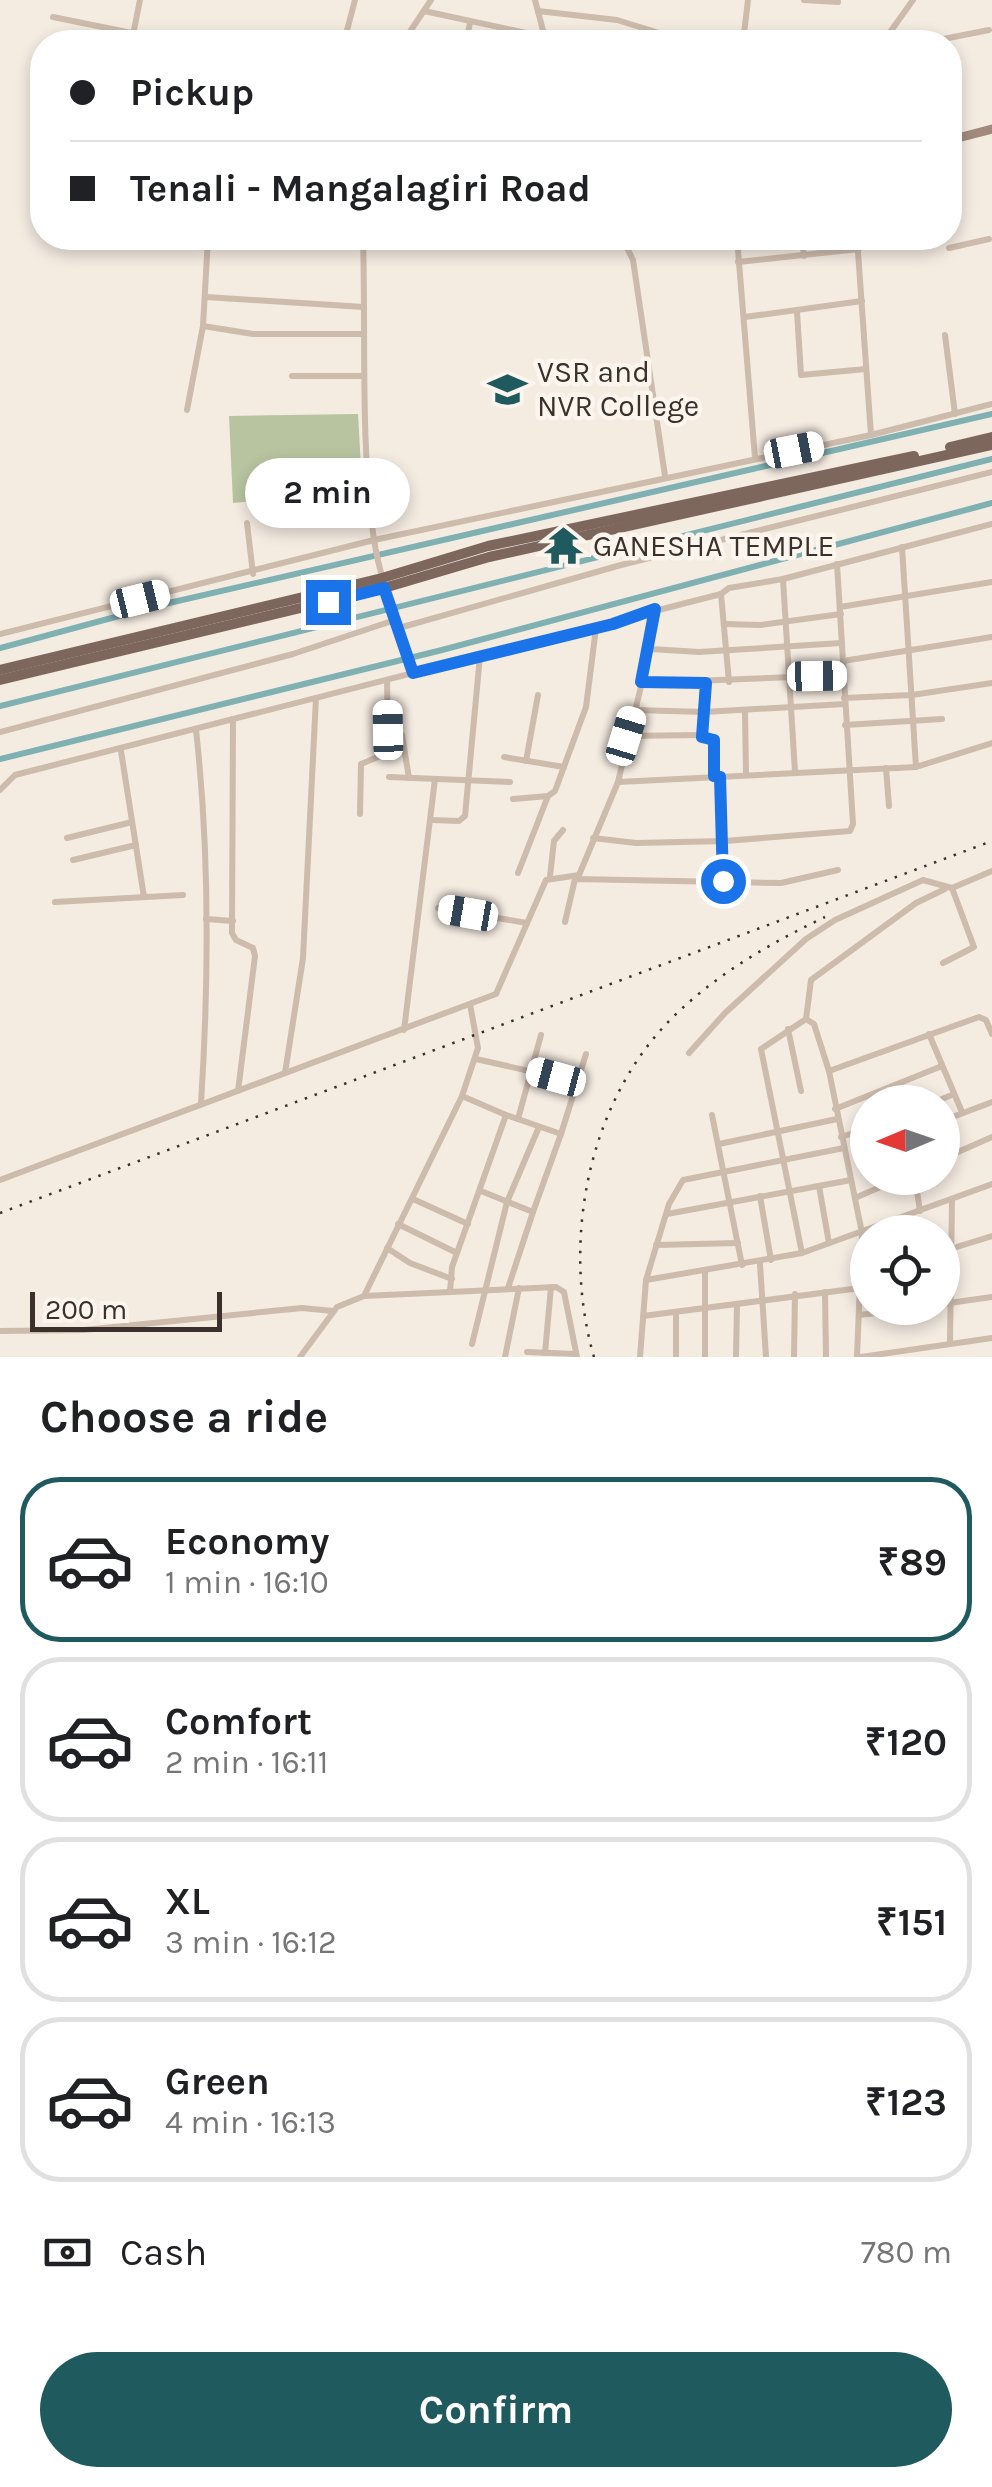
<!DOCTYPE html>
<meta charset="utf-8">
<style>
:root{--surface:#fff;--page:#f6f6f6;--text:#202124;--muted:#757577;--line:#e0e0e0;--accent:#1f5a5e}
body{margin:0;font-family:Karla,sans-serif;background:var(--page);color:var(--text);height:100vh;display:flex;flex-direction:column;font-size:38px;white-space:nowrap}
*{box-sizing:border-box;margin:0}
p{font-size:32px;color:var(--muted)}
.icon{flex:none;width:55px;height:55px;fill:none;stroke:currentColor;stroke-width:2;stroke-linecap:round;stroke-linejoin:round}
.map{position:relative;height:1357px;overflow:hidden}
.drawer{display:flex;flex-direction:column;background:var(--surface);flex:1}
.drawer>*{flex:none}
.banner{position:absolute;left:30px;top:30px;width:932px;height:220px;border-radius:40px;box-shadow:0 5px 15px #0003;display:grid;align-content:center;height:220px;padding:0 40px;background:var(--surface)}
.needle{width:65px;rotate:268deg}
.fabs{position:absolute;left:850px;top:1085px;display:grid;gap:20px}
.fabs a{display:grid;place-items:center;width:110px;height:110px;border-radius:50%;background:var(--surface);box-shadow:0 5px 15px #0003;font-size:50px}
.scale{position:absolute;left:30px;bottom:25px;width:192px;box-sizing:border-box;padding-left:10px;border:5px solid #3b302b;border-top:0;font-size:28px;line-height:35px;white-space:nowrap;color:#3b302b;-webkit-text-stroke:8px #fbf5ee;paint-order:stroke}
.end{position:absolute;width:45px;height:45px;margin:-22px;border:12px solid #1a73e8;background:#fff;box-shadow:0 0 0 5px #fff}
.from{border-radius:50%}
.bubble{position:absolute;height:70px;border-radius:35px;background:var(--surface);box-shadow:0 5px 15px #0003;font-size:32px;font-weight:700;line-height:70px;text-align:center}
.car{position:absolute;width:30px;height:60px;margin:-30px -15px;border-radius:12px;box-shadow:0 0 8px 2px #0007;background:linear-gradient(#fff 24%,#345 0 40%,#fff 0 76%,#345 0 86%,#fff 0)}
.banner b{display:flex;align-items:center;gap:35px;height:95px;font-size:38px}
.banner b+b{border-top:2px solid var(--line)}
.banner i{width:25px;height:25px;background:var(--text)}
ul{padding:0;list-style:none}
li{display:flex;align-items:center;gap:30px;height:165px;margin:0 20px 15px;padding:0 20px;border:5px solid var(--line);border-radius:40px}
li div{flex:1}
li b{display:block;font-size:38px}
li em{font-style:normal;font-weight:700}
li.active{border-color:var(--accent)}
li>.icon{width:90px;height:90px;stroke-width:1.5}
h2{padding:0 40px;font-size:45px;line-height:120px}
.pay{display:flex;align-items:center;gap:25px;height:110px;padding:0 40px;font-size:38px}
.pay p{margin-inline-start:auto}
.button{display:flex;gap:20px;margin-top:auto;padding:20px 40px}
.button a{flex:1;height:115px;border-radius:60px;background:var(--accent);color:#fff;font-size:40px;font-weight:700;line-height:115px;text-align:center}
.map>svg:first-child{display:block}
</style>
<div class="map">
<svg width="992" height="1357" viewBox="0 0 992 1357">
<rect width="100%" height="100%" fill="#f4ebe1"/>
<path fill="#b8c4a0" d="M358,414L363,502L275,511L273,499L233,503L229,416Z"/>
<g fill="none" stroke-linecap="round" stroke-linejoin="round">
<g stroke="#7fb0b2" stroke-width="6">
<path d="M0,648L156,606L992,414"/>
<path d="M0,706L992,459"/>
<path d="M0,759L442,650L992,503"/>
</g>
<g stroke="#cdbbac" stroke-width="6">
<path d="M535,0L546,42"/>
<path d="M804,0L838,2"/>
<path d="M424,11L545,37"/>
<path d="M538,11L617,20L682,40L741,42"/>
<path d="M53,17L176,42"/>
<path d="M133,35L140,0"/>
<path d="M344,42L355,0"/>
<path d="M403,42L431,0"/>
<path d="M466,42L470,23"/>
<path d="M743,42L748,0"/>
<path d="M883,42L913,0"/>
<path d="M928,42L989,30"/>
<path d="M363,238C366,338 360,440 374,540C381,586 401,628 413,673"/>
<path d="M622,238L633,260L665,476"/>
<path d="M737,238L755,458"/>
<path d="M802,238L804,256"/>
<path d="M857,238L871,435"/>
<path d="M949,248L989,239"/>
<path d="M738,262L859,249"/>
<path d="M206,297L364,307"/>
<path d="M797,312L801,375L866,369"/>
<path d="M745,317L862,301"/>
<path d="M203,326L253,334H364"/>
<path d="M945,335L955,414"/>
<path d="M292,376H364"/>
<path d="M187,410L203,326L208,238"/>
<path d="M247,523L253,574"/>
<path d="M902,547L916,767"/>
<path d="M783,579L795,772"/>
<path d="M721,594L729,682"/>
<path d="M840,607L992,582"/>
<path d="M725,624L760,625L841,614"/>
<path d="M399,628L621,565L992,472"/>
<path d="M0,634L374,540L871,435L992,404"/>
<path d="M650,649L699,652L842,643"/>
<path d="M843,661L992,637"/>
<path d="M387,680L388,730"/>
<path d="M641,683L843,675"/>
<path d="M706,683L701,735L714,741V777"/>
<path d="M844,698L912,695L992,683"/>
<path d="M635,710L704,712L845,704"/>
<path d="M745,711L746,774"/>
<path d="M233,719L232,933L236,940L253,948L255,956L238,1091"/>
<path d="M845,725L942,719"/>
<path d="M196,730C210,855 209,979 201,1103"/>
<path d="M0,732L293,654L395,620"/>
<path d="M626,736L701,735"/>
<path d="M121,751L144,897"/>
<path d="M504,757L564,767"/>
<path d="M526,761L538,695"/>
<path d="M886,768L889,806"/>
<path d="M389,777L510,782"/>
<path d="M720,777L723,881"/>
<path d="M618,782L650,649L655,609"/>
<path d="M0,790L15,775L721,594L729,588L783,579L992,524"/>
<path d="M513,799L548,796L555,791L586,707L596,628"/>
<path d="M360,814L361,764L380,756L386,731L402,735L409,778"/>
<path d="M432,820L459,821L465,816L480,656"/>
<path d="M67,838L132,822"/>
<path d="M593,838L636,843L725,841L850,831L853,824L837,564"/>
<path d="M73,860L136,845"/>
<path d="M518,873L548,796"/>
<path d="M550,876L554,841L563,830"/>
<path d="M55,902L183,895"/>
<path d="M438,908L527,923"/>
<path d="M206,919L233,921"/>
<path d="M565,922L575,879L781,883L838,870"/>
<path d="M943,963L974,947L952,888L992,871"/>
<path d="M806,1019L811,980L916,903L945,889"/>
<path d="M788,1029L801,1091"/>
<path d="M404,1030L435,779"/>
<path d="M929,1034L962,1112"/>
<path d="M689,1053L725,1013L806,939L835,920L923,880L952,888"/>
<path d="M476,1059L578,1082"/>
<path d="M829,1071L979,1017L986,1020L992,1034"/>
<path d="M285,1073L303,958L316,698"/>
<path d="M935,1102L954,1094"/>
<path d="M835,1109L942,1066"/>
<path d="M712,1115L742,1265"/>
<path d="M518,1119L541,1035"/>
<path d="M942,1121L992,1102"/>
<path d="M561,1134L586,1054"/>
<path d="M841,1137L868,1128"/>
<path d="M719,1144L837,1119"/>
<path d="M942,1159L992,1137"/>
<path d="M915,1178L920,1211"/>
<path d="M0,1180L496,994L546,880L579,875L618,782L916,767L992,743"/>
<path d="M819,1186L829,1243"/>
<path d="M481,1191L533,1212L561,1134L506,1115"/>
<path d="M760,1196L771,1260"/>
<path d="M855,1198L901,1178"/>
<path d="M413,1199L468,1224"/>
<path d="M667,1214L851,1180"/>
<path d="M398,1224L457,1253"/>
<path d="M908,1232L910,1215"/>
<path d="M656,1245L738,1243"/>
<path d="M387,1248L410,1263L452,1279"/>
<path d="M950,1249L992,1236"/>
<path d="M802,1253L761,1049L806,1019L814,1024L829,1071L862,1233L857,1357"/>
<path d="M760,1264L766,1357"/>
<path d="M705,1271V1357"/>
<path d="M646,1280L669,1204L683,1180L844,1148"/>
<path d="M508,1288L533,1212"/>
<path d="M450,1292L452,1267L506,1115L462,1096L478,1048L470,1004"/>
<path d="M825,1292L826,1357"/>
<path d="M364,1296L462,1096"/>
<path d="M942,1304L992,1297"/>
<path d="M676,1314V1357"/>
<path d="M859,1315L922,1308"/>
<path d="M643,1316L860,1288"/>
<path d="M0,1331L84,1330L302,1308L333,1311"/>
<path d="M950,1343L952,1199"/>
<path d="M472,1344L507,1202L539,1127"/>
<path d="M527,1352L576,1354"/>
<path d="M545,1353L551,1287"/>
<path d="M300,1357L337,1307L364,1296L556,1287L564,1292L577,1357"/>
<path d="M505,1357L519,1288"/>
<path d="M640,1357L646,1280L802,1253L992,1184"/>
<path d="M736,1357L737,1304"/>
<path d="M794,1357L795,1294"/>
<path d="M861,1357L992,1338"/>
</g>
<path stroke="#a18a7d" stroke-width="9" d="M950,140L992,129"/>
<g stroke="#7d675c" stroke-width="10">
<path d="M950,447L992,437"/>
<path d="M0,670L382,578L488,546L914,456"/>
<path d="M0,680L384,588L489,557L992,445"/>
</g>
<g stroke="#3b302b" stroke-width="2.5" stroke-dasharray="2.5 8" stroke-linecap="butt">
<path d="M0,1213L992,841"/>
<path d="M594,1357C561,1243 587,1102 673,1017C718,973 769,944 825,917"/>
</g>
</g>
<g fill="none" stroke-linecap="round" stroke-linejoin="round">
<path stroke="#1a73e8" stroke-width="12" d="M328,602L384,588L413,673L613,624L655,609L641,682L706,683L702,737L714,740V776L720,777L723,881"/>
</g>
<defs>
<symbol id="university-bare" viewBox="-9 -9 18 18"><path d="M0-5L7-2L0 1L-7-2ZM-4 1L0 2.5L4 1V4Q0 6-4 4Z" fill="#1f5a5e" stroke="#fbf5ee" stroke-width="2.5" paint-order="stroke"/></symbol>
<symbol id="temple-bare" viewBox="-9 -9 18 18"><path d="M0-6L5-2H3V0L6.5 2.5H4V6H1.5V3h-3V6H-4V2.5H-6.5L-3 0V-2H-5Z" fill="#1f5a5e" stroke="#fbf5ee" stroke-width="2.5" paint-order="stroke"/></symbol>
</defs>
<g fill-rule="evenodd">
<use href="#university-bare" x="480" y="362" width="55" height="55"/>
<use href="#temple-bare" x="536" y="518" width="55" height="55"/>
</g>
<g text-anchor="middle" stroke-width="9" stroke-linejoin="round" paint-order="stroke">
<g font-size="30" fill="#3b302b" stroke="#fbf5ee" text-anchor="start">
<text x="537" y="382">VSR and<tspan x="537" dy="34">NVR College</tspan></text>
<text x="593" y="556">GANESHA TEMPLE</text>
</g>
</g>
</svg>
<div class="fabs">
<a><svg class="needle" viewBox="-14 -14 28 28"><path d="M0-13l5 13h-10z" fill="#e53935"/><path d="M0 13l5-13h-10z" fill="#757577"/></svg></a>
<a><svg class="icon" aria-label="locate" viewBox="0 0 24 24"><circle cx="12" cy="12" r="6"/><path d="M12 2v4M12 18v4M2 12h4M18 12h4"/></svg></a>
</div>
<div class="scale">200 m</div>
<i class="end from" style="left:723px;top:881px"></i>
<i class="end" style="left:328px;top:602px"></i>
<div class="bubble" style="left:245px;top:458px;width:165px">2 min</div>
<i class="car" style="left:794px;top:450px;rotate:79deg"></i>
<i class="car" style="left:140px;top:599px;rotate:76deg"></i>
<i class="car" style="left:817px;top:676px;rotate:89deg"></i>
<i class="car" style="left:388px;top:730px;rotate:359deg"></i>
<i class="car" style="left:626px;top:736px;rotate:17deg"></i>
<i class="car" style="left:468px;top:913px;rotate:280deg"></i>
<i class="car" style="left:556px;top:1077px;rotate:285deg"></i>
<div class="banner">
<b><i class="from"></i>Pickup</b>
<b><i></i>Tenali - Mangalagiri Road</b>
</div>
</div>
<section class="drawer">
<h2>Choose a ride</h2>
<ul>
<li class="active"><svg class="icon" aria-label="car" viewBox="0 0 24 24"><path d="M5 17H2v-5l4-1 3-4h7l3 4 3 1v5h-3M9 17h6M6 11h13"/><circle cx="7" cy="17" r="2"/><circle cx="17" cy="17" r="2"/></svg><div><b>Economy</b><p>1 min · 16:10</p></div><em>₹89</em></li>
<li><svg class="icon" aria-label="car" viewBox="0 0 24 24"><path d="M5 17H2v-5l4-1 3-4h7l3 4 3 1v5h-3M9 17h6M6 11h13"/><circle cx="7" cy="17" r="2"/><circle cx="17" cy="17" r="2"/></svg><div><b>Comfort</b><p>2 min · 16:11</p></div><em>₹120</em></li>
<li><svg class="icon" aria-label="car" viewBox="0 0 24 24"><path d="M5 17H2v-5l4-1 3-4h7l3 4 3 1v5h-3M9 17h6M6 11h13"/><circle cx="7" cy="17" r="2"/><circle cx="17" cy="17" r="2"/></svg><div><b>XL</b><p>3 min · 16:12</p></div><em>₹151</em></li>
<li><svg class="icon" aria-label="car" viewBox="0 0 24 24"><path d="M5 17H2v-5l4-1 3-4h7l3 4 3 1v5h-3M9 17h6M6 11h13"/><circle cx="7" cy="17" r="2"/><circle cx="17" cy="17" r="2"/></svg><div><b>Green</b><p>4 min · 16:13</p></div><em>₹123</em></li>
</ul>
<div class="pay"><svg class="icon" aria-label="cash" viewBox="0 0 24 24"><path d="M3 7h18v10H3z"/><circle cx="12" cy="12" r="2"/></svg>Cash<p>780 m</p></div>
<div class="button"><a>Confirm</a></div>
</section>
